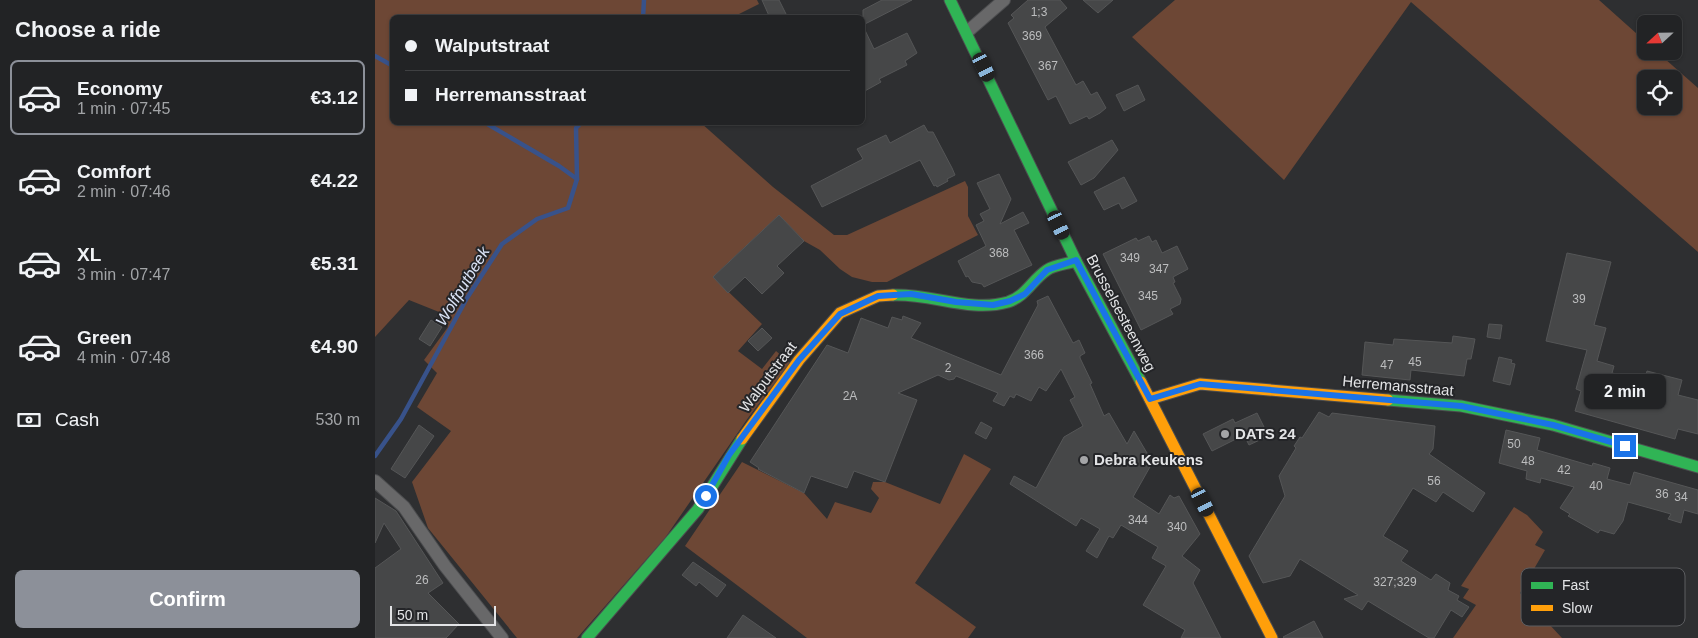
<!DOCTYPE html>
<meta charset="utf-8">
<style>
:root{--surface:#222325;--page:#2e2f32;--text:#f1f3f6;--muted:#a2a4a7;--line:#3f4042;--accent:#8c9099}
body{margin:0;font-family:Helvetica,sans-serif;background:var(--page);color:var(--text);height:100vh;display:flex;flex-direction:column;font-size:19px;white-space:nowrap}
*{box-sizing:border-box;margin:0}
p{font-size:16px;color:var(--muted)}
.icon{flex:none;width:28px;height:28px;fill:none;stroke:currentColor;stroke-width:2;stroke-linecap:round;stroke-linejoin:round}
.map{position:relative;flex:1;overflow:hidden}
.details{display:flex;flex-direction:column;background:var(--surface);width:375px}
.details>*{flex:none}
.banner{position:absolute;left:15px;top:15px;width:475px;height:110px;border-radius:8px;box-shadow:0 1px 4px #0004,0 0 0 1px var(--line);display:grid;align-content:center;height:110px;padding:0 15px;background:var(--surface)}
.needle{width:32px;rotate:248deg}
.tools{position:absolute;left:1262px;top:15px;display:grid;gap:10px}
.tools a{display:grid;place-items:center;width:45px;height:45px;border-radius:8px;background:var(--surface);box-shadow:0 1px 4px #0004,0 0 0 1px var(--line);font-size:25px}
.scale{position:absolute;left:15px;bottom:12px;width:106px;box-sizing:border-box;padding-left:5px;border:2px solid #e3e4e6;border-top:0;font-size:14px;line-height:18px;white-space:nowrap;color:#e3e4e6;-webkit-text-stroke:4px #242528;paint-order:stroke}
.end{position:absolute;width:22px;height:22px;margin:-11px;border:6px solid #1a73e8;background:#fff;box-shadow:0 0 0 2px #fff}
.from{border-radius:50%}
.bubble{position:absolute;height:35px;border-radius:8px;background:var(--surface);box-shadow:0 1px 4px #0004,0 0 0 1px var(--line);font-size:16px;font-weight:700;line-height:35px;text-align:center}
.car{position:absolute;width:15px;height:30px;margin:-15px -8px;border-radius:6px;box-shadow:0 0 4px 1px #0007;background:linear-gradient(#222 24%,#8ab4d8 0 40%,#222 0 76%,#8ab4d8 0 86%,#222 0)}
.banner b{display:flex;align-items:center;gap:18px;height:48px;font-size:19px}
.banner b+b{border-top:1px solid var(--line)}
.banner i{width:12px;height:12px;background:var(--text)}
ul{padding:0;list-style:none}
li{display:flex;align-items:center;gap:15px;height:75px;margin:0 10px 8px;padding:0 5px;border:2px solid transparent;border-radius:8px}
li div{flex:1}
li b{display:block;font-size:19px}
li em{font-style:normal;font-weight:700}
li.selected{border-color:var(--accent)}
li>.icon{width:45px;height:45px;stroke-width:1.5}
h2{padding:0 15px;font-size:22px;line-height:60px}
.pay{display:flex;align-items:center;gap:12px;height:55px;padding:0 15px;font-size:19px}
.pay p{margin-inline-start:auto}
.cta{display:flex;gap:10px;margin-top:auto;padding:10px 15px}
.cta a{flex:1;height:58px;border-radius:8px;background:var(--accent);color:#fff;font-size:20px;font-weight:700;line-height:58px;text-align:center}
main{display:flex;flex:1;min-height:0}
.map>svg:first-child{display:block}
</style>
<main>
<section class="details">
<h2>Choose a ride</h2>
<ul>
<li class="selected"><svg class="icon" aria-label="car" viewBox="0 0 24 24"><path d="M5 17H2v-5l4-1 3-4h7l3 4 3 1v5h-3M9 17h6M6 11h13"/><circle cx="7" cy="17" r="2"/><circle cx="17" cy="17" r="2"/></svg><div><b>Economy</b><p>1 min · 07:45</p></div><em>€3.12</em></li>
<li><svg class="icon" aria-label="car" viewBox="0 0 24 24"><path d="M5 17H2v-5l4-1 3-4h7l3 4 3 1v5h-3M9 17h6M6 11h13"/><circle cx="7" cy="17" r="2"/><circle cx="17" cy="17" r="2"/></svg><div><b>Comfort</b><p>2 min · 07:46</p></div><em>€4.22</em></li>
<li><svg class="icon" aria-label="car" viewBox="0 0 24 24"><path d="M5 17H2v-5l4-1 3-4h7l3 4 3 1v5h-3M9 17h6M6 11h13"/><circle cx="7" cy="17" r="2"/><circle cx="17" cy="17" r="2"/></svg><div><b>XL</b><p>3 min · 07:47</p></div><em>€5.31</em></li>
<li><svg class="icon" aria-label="car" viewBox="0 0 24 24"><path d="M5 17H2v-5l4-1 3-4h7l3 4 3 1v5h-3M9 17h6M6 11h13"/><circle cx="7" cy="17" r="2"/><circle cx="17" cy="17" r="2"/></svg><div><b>Green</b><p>4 min · 07:48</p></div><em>€4.90</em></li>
</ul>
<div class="pay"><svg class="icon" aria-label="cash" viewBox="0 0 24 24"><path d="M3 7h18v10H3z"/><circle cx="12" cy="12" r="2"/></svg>Cash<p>530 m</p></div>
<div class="cta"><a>Confirm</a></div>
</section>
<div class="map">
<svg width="1323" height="638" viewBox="0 0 1323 638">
<rect width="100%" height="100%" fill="#2e2f31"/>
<g fill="#6d4735" fill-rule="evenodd">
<path d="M0,0H382L384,4L358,17L18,18V122L326,123L398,187L459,235H472L590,181L593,187V216L603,235L512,282H497L477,277L465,269L445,250L429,241L404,215L338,277L387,324L363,351L387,369L401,351L415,363L373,418L290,538L202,638H142L53,528L37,482L76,431L42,407L62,373L49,360L73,327L64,312L34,300L0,337Z"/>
<path d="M800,0H1224L1271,42V51H1281L1323,88V252L1036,2L909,180L757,37ZM1271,79H1299V106H1271Z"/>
<path d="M589,454L616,469L540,583L601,627L593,638H432L310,546L367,462L429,493L452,519L460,502L496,513L504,498L496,489L498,482H510L565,504Z"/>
<path d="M1139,507L1152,515L1168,532L1160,545L1170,550L1145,593L1187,638H1078L1101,605L1088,598L1094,589L1086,586Z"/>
</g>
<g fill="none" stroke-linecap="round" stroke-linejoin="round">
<g stroke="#38528a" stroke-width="4.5">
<path d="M268,18L269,0"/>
<path d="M0,56L18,66"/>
<path d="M109,122L184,166L202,179"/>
<path d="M0,456L26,419L92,298L127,244L162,219L193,208L202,179L201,128L207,122"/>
</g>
</g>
<g fill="#464748" stroke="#555657">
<path d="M387,0H404L413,18H395Z"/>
<path d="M507,0H537L488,25V10Z"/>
<path d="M653,0H685L692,8L670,27L701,85L708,81L716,95L722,92L731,108L725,113L714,119L712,116L695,124L681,96L673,100L633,23L639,18L636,15Z"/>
<path d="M708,0H738L723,13Z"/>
<path d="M488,26L499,49L532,33L542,53L530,61L532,65L504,79L506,82L488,92Z"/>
<path d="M763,85L770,100L749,111L741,95Z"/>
<path d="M549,125L553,132H558L577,168L580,175L572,179L573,181L562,187L561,185L559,186L545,160L447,207L436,186L488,159L482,149L511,135L515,143Z"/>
<path d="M737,140L743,150L719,178L706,185L693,162Z"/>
<path d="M624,174L636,199L625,224L648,212L654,223L639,230L657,265L609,287L607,284L597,282L593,276L591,277L583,261L611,246L601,225L609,221L605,214L615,209L602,183Z"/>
<path d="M749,177L762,201L747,209L744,203L729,210L719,192Z"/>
<path d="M404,215L429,241L402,266L409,273L387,294L370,277L353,293L338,277Z"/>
<path d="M774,236L777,242L781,240L787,253L802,246L813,269L798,277L800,282L798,283L806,299L805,304L795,309L798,314L766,330L728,254L761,238L763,241Z"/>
<path d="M1192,253L1236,262L1219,325L1231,328L1222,361L1239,366L1237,373L1259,378V376L1270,379L1272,371L1307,380L1303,395L1323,400V434L1303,429L1300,439L1200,411L1206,391L1201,389L1212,350L1171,341Z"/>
<path d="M673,296L698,343L704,340L710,353L705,356V358L717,383L715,384L729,416L734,413L752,444L759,431L772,453L780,458L758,497L784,514L795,495L799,498L804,496L825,534L807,556L825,570L818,583L846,638H806L810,630L768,605L791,566L777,558L783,547L746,525L738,538L734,536L722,558L711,551L725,529L706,518L701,526L635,484L639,476L661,488L689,437L708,426L695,400L700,397L686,369L671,391L664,387L656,401L641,394L639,398L635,396L629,406L618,401L623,393L581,376L579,379L574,380L563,375L523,393L542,400L510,482L479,471L472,488L436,476L429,493L383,469L384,468L375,462L452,345L473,353L486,318L513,328L517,317L527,320L528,316L546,323L536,338L626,375L663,305L662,301Z"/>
<path d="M56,320L67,327L55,346L44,339Z"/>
<path d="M1114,324L1127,325L1125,339L1112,337Z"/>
<path d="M387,328L397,338L383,351L373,341Z"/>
<path d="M1078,336L1100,339L1096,359H1092L1089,376L1036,370L1035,380L987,375L990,342L1018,345L1019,339L1077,343Z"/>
<path d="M1124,357L1137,360L1136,363L1140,364L1135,385L1118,381Z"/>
<path d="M944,412L954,417L957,413L1060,426L1058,449L1054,454L1110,493L1098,512L1068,492L1061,502L1038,488L1008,536L1033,551L1026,561L1056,580L1061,574L1075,583L1073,590L1084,596L1082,600L1094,607L1087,617L1076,610L1059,638H1054L993,601L987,610L969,599L983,595L925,559L915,576L888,583L874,556L910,496L904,476L921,448L919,446L925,437L927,438Z"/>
<path d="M882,413L892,433L889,438L874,445L869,435L837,451L828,434L858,419L860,423Z"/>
<path d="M606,422L617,428L611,439L600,433Z"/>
<path d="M44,425L59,436L30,478L16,469Z"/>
<path d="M1131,430L1165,438L1162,450L1217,466L1218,463L1235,468L1232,479L1255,485L1259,472L1323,490V514L1309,510L1306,523L1293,519L1296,514L1253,502L1248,521L1239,534L1225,530L1223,533L1193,516L1195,514L1185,508L1199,487L1166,478L1165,483L1151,479L1152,471L1124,463Z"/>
<path d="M0,498L21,511L68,583L53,593L84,624L71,638H0V568L26,549L9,523L0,543Z"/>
<path d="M318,562L351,585L342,597L324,582L321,586L307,575Z"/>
<path d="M368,615L401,638H352Z"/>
<path d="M939,621L948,638H909L908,637Z"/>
</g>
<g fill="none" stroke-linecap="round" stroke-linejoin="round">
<defs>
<g id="street">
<path d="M592,32L629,0"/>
<path d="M0,481L29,507L70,566L127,638"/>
</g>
<g id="fast">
<path d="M575,0L701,261L766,382"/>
<path d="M518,295C556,293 595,313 633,302C651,296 657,280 672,270C679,265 692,264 701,261"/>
<path d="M1013,400L1086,406L1178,425L1323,467"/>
<path d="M212,638L323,509L367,439"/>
</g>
<g id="slow">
<path d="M766,382L897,638"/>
<path d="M775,399L825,384L1013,400"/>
<path d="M367,439L424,360L465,313L503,296L518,295"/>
</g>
</defs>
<use href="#street" stroke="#4c4d4f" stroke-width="14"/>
<use href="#fast" stroke="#4c4d4f" stroke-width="13"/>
<use href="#slow" stroke="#4c4d4f" stroke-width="13"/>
<use href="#street" stroke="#686869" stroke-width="12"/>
<use href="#fast" stroke="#30b455" stroke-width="11"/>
<use href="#slow" stroke="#ff9f0a" stroke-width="11"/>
</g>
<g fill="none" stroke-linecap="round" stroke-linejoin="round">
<path stroke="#1a73e8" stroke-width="6" d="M331,496L354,455L424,360L465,314L503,296L519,295L536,294L581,302L618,305L635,301L650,294L672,270L701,260L775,399L825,384L1086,406L1178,425L1250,446"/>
</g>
<g fill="#a4a5a7" stroke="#242528" stroke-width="2">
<circle cx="850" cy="434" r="5"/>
<circle cx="709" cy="460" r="5"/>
</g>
<g text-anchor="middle" stroke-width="4" stroke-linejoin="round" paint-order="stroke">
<g font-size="12" fill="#bcbdbe">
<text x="664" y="16">1;3</text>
<text x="657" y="40">369</text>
<text x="673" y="70">367</text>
<text x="624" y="257">368</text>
<text x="755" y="262">349</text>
<text x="784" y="273">347</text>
<text x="773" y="300">345</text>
<text x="1204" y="303">39</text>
<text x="659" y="359">366</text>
<text x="1040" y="366">45</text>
<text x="1012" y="369">47</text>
<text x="573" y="372">2</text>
<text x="475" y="400">2A</text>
<text x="1139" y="448">50</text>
<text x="1153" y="465">48</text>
<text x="1189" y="474">42</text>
<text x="1059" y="485">56</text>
<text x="1221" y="490">40</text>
<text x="1287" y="498">36</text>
<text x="1306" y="501">34</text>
<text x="763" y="524">344</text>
<text x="802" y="531">340</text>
<text x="47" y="584">26</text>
<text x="1020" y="586">327;329</text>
</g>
<g font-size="15" fill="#e3e4e6" stroke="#242528">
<text transform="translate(746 313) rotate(62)" y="5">Brusselsesteenweg</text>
<text transform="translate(393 377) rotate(-53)" y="5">Walputstraat</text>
<text transform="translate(1023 386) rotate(5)" y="5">Herremansstraat</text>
</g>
<g font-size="15" font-weight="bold" fill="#e3e4e6" stroke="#242528" text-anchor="start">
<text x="860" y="439">DATS 24</text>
<text x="719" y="465">Debra Keukens</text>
</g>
<g font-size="16" font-style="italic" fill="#dae3f6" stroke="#242528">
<text transform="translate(87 286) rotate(-59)" y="6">Wolfputbeek</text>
</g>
</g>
<rect x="1146" y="568" width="164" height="58" rx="8" fill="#242528" stroke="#5d5e61" stroke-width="1"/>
<rect x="1156" y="582" width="22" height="7" fill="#30b455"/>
<rect x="1156" y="605" width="22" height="6" fill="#ff9f0a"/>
<g font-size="14" fill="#e3e4e6">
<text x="1187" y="590">Fast</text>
<text x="1187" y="613">Slow</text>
</g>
</svg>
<div class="tools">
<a><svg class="needle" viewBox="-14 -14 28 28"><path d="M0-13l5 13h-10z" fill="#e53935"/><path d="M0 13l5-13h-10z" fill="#a2a4a7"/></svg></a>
<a><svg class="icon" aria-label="locate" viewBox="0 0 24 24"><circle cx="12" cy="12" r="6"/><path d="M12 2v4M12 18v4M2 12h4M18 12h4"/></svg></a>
</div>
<div class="scale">50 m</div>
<i class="end from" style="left:331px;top:496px"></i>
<i class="end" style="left:1250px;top:446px"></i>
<div class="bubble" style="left:1209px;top:374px;width:82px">2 min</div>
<i class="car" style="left:609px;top:67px;rotate:154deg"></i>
<i class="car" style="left:684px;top:225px;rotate:155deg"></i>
<i class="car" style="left:828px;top:502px;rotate:153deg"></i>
<div class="banner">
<b><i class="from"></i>Walputstraat</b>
<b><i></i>Herremansstraat</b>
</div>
</div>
</main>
